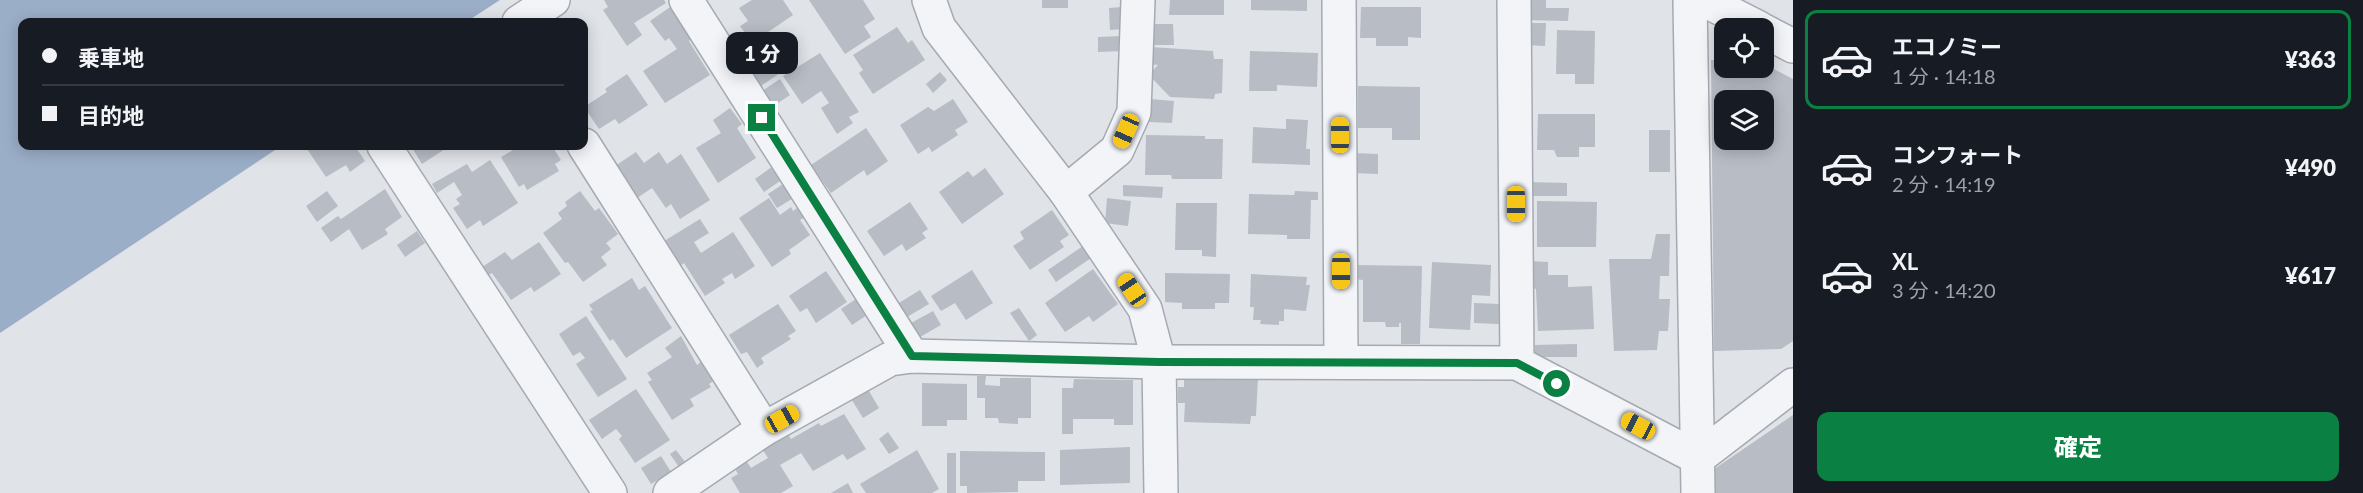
<!DOCTYPE html>
<html lang="ja">
<meta charset="utf-8">
<style>
:root{--surface:#171b24;--page:#20242c;--text:#f1f3f6;--muted:#9ea1a6;--line:#363941;--accent:#0b8043}
body{margin:0;font-family:Lato,"Noto Sans JP",sans-serif;background:var(--page);color:var(--text);height:100vh;display:flex;flex-direction:column;font-size:22px;white-space:nowrap}
*{box-sizing:border-box;margin:0}
p{font-size:20px;color:var(--muted)}
.icon{flex:none;width:33px;height:33px;fill:none;stroke:currentColor;stroke-width:2;stroke-linecap:round;stroke-linejoin:round}
.map{position:relative;flex:1;overflow:hidden}
.sheet{display:flex;flex-direction:column;background:var(--surface);width:570px}
.sheet>*{flex:none}
.top-card{position:absolute;left:18px;top:18px;width:570px;height:132px;border-radius:12px;box-shadow:0 3px 15px #0003;display:grid;align-content:center;height:132px;padding:0 24px;background:var(--surface)}
.fabs{position:absolute;left:1714px;top:18px;display:grid;gap:12px}
.fabs a{display:grid;place-items:center;width:60px;height:60px;border-radius:12px;background:var(--surface);box-shadow:0 3px 15px #0003;font-size:30px}
.end{position:absolute;width:27px;height:27px;margin:-14px;border:8px solid #0b8043;background:#fff;box-shadow:0 0 0 3px #fff}
.from{border-radius:50%}
.bubble{position:absolute;height:42px;border-radius:12px;background:var(--surface);box-shadow:0 3px 15px #0003;font-size:20px;font-weight:800;line-height:42px;text-align:center}
.car{position:absolute;width:18px;height:36px;margin:-18px -9px;border-radius:8px;box-shadow:0 0 4px 2px #0007;background:linear-gradient(#f5c518 24%,#345 0 40%,#f5c518 0 76%,#345 0 86%,#f5c518 0)}
.top-card b{display:flex;align-items:center;gap:21px;height:57px;font-size:22px}
.top-card b+b{border-top:2px solid var(--line)}
.top-card i{width:15px;height:15px;background:var(--text)}
ul{padding:10px 0 0;list-style:none}
li{display:flex;align-items:center;gap:18px;height:99px;margin:0 12px 9px;padding:0 12px;border:3px solid transparent;border-radius:12px}
li div{flex:1}
li b{display:block;font-size:22px}
li em{font-style:normal;font-weight:800}
li.current{border-color:var(--accent)}
li>.icon{width:54px;height:54px;stroke-width:1.5}
.button{display:flex;gap:12px;margin-top:auto;padding:12px 24px}
.button a{flex:1;height:69px;border-radius:12px;background:var(--accent);color:#fff;font-size:24px;font-weight:800;line-height:69px;text-align:center}
main{display:flex;flex:1;min-height:0}
.map>svg:first-child{display:block}
</style>
<main>
<div class="map">
<svg width="1793" height="493" viewBox="0 0 1793 493">
<rect width="100%" height="100%" fill="#e0e3e8"/>
<path fill="#9baec8" d="M0,0H500L466,22H22V146H281L0,333Z"/>
<g fill="#b7bcc5" fill-rule="evenodd">
<path d="M604,0H664L666,3L634,23L642,35L627,46L603,10L608,7Z"/>
<path d="M752,0H783L793,15L752,43L757,51L745,59L735,45L748,37L740,26L748,21L739,8Z"/>
<path d="M809,0H863L875,19L864,26L871,37L845,54Z"/>
<rect x="1042" y="0" width="26" height="8"/>
<path d="M1170,0H1224V15H1169Z"/>
<path d="M1251,0H1307V11L1251,10Z"/>
<path d="M1526,0H1546V8H1569L1568,21L1525,20Z"/>
<path d="M673,5L694,36L689,41L710,75L665,103L643,71L677,49L669,38L665,41L650,21Z"/>
<path d="M1122,7L1123,29L1110,30L1109,8Z"/>
<path d="M1361,7H1421V38L1408,37V46H1376V38H1360Z"/>
<path d="M1525,23H1546L1545,46L1525,45Z"/>
<path d="M1154,24H1173L1174,45H1154Z"/>
<path d="M897,27L908,43L912,40L925,60L873,94L859,73L863,70L853,55Z"/>
<path d="M1557,30L1595,31L1594,84H1575V74H1556Z"/>
<path d="M1123,36V51L1098,52V37Z"/>
<path d="M1150,47L1213,51L1214,59H1223L1222,93L1215,94L1214,99L1170,97L1149,75L1158,65L1150,64Z"/>
<path d="M1250,51L1318,53L1317,87L1277,85V91H1249Z"/>
<path d="M760,52L767,62L774,58L783,71L761,86L744,63Z"/>
<path d="M820,53L859,112L849,117L853,123L837,134L821,108L829,103L821,91L802,104L783,76Z"/>
<path d="M1711,60H1725V68H1764V64L1793,79V341L1781,349L1714,351ZM1725,100H1764V140H1725Z"/>
<path d="M940,72L947,80L933,93L926,84Z"/>
<path d="M627,74L648,105L619,124L615,119L599,129L584,107L607,92L605,89Z"/>
<path d="M780,79L790,95L772,107L762,91Z"/>
<path d="M1358,86L1420,87V140H1392V128H1358Z"/>
<path d="M953,99L968,122L955,130L958,135L932,152L929,147L918,154L900,125L928,107L934,111Z"/>
<path d="M1150,99L1174,101L1172,123L1148,122Z"/>
<path d="M730,108L742,124L737,128L756,158L718,183L696,148L721,133L713,120Z"/>
<path d="M1538,114H1595V147H1579V157H1557L1554,150H1537Z"/>
<path d="M1286,119L1308,120L1306,149H1310V165L1252,163L1253,127L1286,129Z"/>
<path d="M866,128L888,161L867,176L864,170L831,193L811,165Z"/>
<rect x="1649" y="130" width="21" height="42"/>
<path d="M1146,135L1205,136V139H1223L1222,179H1172L1171,175H1145Z"/>
<path d="M305,146H355L365,161L350,172L346,165L326,177Z"/>
<path d="M411,146H442L445,149L422,164Z"/>
<path d="M511,146H552L561,160L555,164L559,171L527,190L524,184L519,187L501,157L513,150Z"/>
<path d="M636,152L644,163L659,152L667,164L681,154L710,200L680,219L671,204L666,208L652,188L637,198L615,166Z"/>
<path d="M1352,153L1378,154V174L1352,173Z"/>
<path d="M490,160L518,203L483,226L480,220L467,229L453,208L460,204L456,199L462,195L454,182L437,193L432,184L467,164L472,172Z"/>
<path d="M773,166L783,179L764,192L755,179Z"/>
<path d="M985,168L1004,194L962,224L939,192L968,171L973,177Z"/>
<path d="M786,182L795,197L777,208L768,194Z"/>
<path d="M1527,182L1567,183V196H1527Z"/>
<path d="M1123,185L1163,187L1162,198L1123,196Z"/>
<path d="M385,189L402,217L385,229L388,234L362,250L349,229L331,242L321,228L338,216L341,219Z"/>
<path d="M327,191L338,206L317,222L306,206Z"/>
<path d="M580,191L595,211L599,208L618,234L606,243L611,249L601,257L607,265L583,282L568,262L565,263L543,233L562,219L558,213L567,206L565,202Z"/>
<path d="M1295,191L1318,192V200H1311L1310,239H1287V235L1248,234L1249,194L1294,195Z"/>
<path d="M769,198L780,215L791,207L793,211L800,206L807,216L800,220L810,235L789,250L791,254L772,267L739,218Z"/>
<path d="M1107,198L1131,201L1128,226L1105,223Z"/>
<path d="M1537,201L1597,202L1596,247H1537Z"/>
<path d="M910,202L928,229L922,233L926,238L906,251L902,244L884,256L867,231Z"/>
<path d="M1176,203H1217L1216,257L1202,256V250H1175Z"/>
<path d="M1052,210L1069,235L1060,241L1064,247L1030,270L1013,246L1024,239L1020,232Z"/>
<path d="M700,219L709,233L694,242L701,253L733,232L755,266L735,279L732,273L722,279L725,283L705,296L684,263L680,266L661,243Z"/>
<path d="M417,231L425,243L405,257L397,245Z"/>
<path d="M1656,234H1670L1669,276H1660L1659,299H1670L1668,331H1659L1657,350L1614,351L1609,259H1651Z"/>
<path d="M539,242L561,274L534,292L531,287L511,300L492,273L487,276L482,267L505,252L512,260Z"/>
<path d="M1083,246L1091,258L1056,282L1048,270Z"/>
<path d="M1529,261L1548,262V275H1568V287L1592,286L1594,329L1538,331L1536,289L1529,287Z"/>
<path d="M1432,262L1491,265L1490,296L1472,295L1470,330L1429,328Z"/>
<path d="M1355,265L1422,266L1420,344H1401V323H1399V327H1386L1385,322H1363V280L1354,279Z"/>
<path d="M1093,269L1118,304L1093,322L1089,316L1065,332L1045,303Z"/>
<path d="M972,270L993,303L966,320L955,303L941,311L931,296Z"/>
<path d="M826,271L847,302L816,323L807,308L800,312L789,296Z"/>
<path d="M1165,273L1230,274L1229,303H1215V309H1182V303L1165,302Z"/>
<path d="M1251,274L1307,277L1306,285H1310L1306,311L1284,309V321H1279V325L1260,324L1261,320H1253L1254,307H1250Z"/>
<path d="M632,278L639,290L645,286L672,328L626,358L613,339L610,341L590,311L593,310L589,305Z"/>
<path d="M920,290L929,304L907,317L899,303Z"/>
<path d="M859,297L870,313L852,325L841,309Z"/>
<path d="M1474,303L1500,304L1499,324L1474,323Z"/>
<path d="M778,304L796,331L788,336L791,339L761,358L764,363L757,368L747,352L741,354L729,335Z"/>
<path d="M1019,308L1037,335L1029,341L1010,313Z"/>
<path d="M933,311L941,325L920,337L911,323Z"/>
<path d="M586,316L627,379L598,397L576,364L585,358L580,352L573,356L559,334Z"/>
<path d="M681,336L697,365L703,360L716,379L709,384L711,387L690,399L694,406L672,420L648,382L652,380L647,373L672,357L665,348Z"/>
<path d="M1577,344V357H1535V345Z"/>
<path d="M977,376H986L985,385L1000,386V378H1031V418H1018V424L999,423L998,418H985V398H977Z"/>
<path d="M1184,376L1258,378L1256,416H1251L1250,424L1184,422L1185,403H1178V387H1184Z"/>
<path d="M1074,379L1133,380V425H1114V419H1073V434H1062V388H1073Z"/>
<path d="M922,383L967,384V420H947V426H922Z"/>
<path d="M866,386L879,408L863,418L850,397Z"/>
<path d="M636,389L670,440L635,463L619,439L622,436L616,429L602,439L589,420Z"/>
<path d="M844,414L866,449L847,460L843,454L813,471L801,453L780,465L793,486L781,493H740L731,478L738,474L735,469L747,462L751,468L768,458L763,450L787,433L791,439L819,423L821,426Z"/>
<path d="M1793,415V493H1716L1704,476Z"/>
<path d="M888,432L899,448L889,454L879,439Z"/>
<path d="M1130,447V483L1060,485V450Z"/>
<path d="M676,450L685,462L679,467L670,454Z"/>
<path d="M917,450L939,489L932,493H866L860,484Z"/>
<path d="M960,451L1045,452V481H1018V492L967,493V486H960Z"/>
<rect x="947" y="453" width="9" height="40"/>
<path d="M661,456L671,472L651,484L641,468Z"/>
<path d="M848,483L853,493H831Z"/>
</g>
<g fill="none" stroke-linecap="round" stroke-linejoin="round">
<defs>
<g id="minor">
<path d="M686,0L912,356"/>
<path d="M929,0L939,28L1066,192L1145,309L1159,362L1161,493"/>
<path d="M1339,0L1341,361"/>
<path d="M1514,0L1517,363"/>
<path d="M1690,0L1698,493"/>
<path d="M1704,0L1759,28"/>
<path d="M519,22L553,0"/>
<path d="M1764,31L1793,46"/>
<path d="M584,145L764,429"/>
<path d="M384,146L610,493"/>
<path d="M1066,192L1117,150L1134,112L1138,0"/>
<path d="M1698,458L1793,385"/>
<path d="M670,493L764,429L890,359L912,356L1159,362L1517,363L1698,458"/>
</g>
</defs>
<use href="#minor" stroke="#a5aab2" stroke-width="36"/>
<use href="#minor" stroke="#f2f4f7" stroke-width="33"/>
</g>
<g fill="none" stroke-linecap="round" stroke-linejoin="round">
<path stroke="#0b8043" stroke-width="8" d="M762,118L912,356L1159,362L1517,363L1557,384"/>
</g>
</svg>
<div class="fabs">
<a><svg class="icon" aria-label="locate" viewBox="0 0 24 24"><circle cx="12" cy="12" r="6"/><path d="M12 2v4M12 18v4M2 12h4M18 12h4"/></svg></a>
<a><svg class="icon" aria-label="layers" viewBox="0 0 24 24"><path d="M12 4l9 5-9 5-9-5zM3 14l9 5 9-5"/></svg></a>
</div>
<i class="end from" style="left:1557px;top:384px"></i>
<i class="end" style="left:762px;top:118px"></i>
<div class="bubble" style="left:726px;top:32px;width:72px">1 分</div>
<i class="car" style="left:1126px;top:131px;rotate:204deg"></i>
<i class="car" style="left:1340px;top:135px;rotate:0deg"></i>
<i class="car" style="left:1516px;top:204px;rotate:180deg"></i>
<i class="car" style="left:1341px;top:271px;rotate:180deg"></i>
<i class="car" style="left:1132px;top:290px;rotate:326deg"></i>
<i class="car" style="left:782px;top:419px;rotate:61deg"></i>
<i class="car" style="left:1638px;top:426px;rotate:298deg"></i>
<div class="top-card">
<b><i class="from"></i>乗車地</b>
<b><i></i>目的地</b>
</div>
</div>
<section class="sheet">
<ul>
<li class="current"><svg class="icon" aria-label="car" viewBox="0 0 24 24"><path d="M5 17H2v-5l4-1 3-4h7l3 4 3 1v5h-3M9 17h6M6 11h13"/><circle cx="7" cy="17" r="2"/><circle cx="17" cy="17" r="2"/></svg><div><b>エコノミー</b><p>1 分 · 14:18</p></div><em>¥363</em></li>
<li><svg class="icon" aria-label="car" viewBox="0 0 24 24"><path d="M5 17H2v-5l4-1 3-4h7l3 4 3 1v5h-3M9 17h6M6 11h13"/><circle cx="7" cy="17" r="2"/><circle cx="17" cy="17" r="2"/></svg><div><b>コンフォート</b><p>2 分 · 14:19</p></div><em>¥490</em></li>
<li><svg class="icon" aria-label="car" viewBox="0 0 24 24"><path d="M5 17H2v-5l4-1 3-4h7l3 4 3 1v5h-3M9 17h6M6 11h13"/><circle cx="7" cy="17" r="2"/><circle cx="17" cy="17" r="2"/></svg><div><b>XL</b><p>3 分 · 14:20</p></div><em>¥617</em></li>
</ul>
<div class="button"><a>確定</a></div>
</section>
</main>
